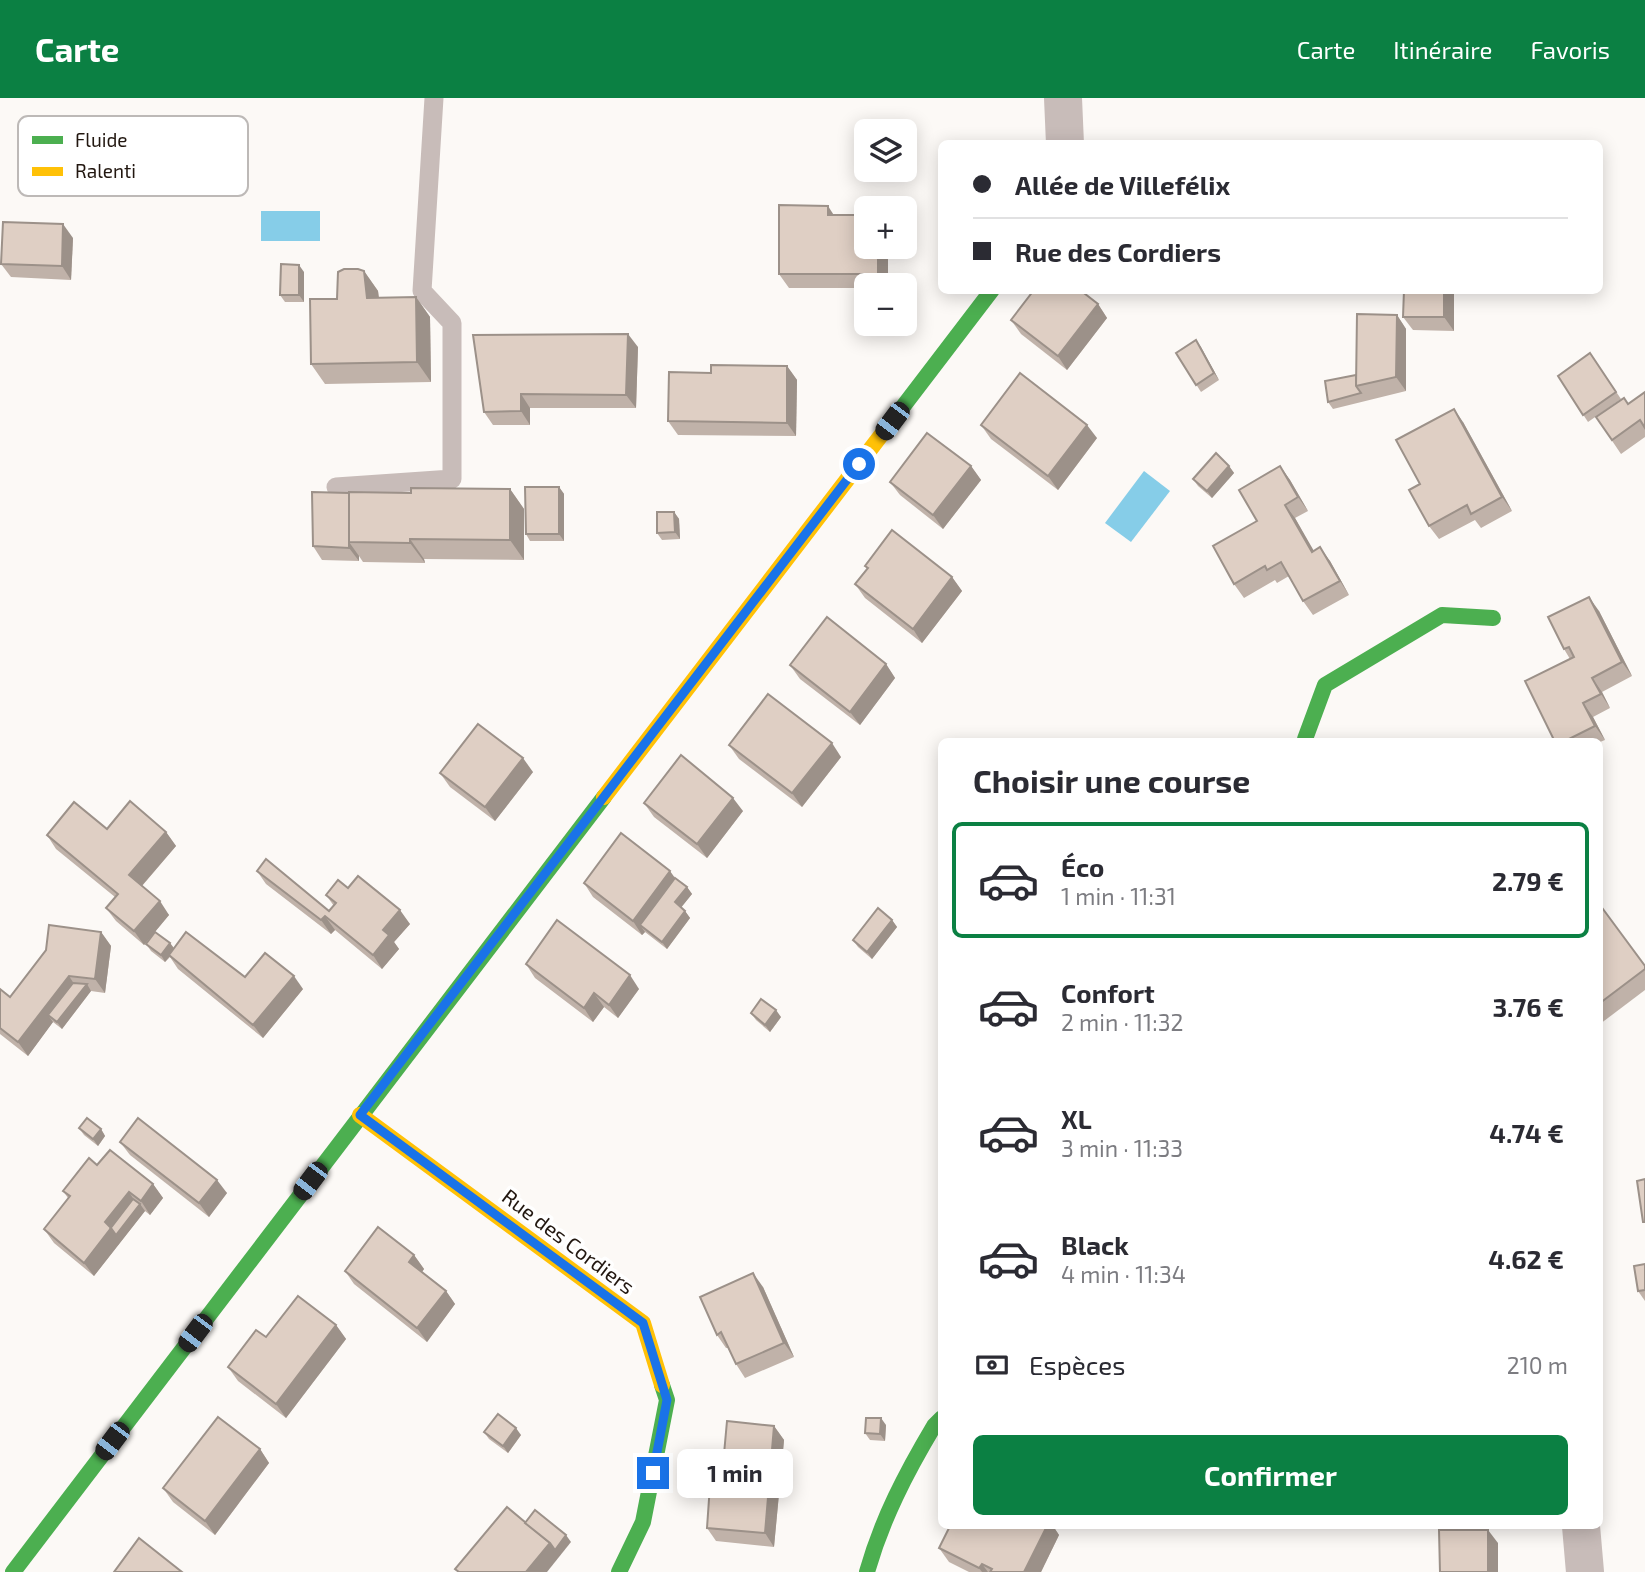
<!DOCTYPE html>
<html lang="fr">
<meta charset="utf-8">
<style>
:root{--surface:#fff;--page:#f2f2f3;--text:#2b2b33;--muted:#7c7c81;--line:#e1e1e2;--accent:#0b8043}
body{margin:0;font-family:"Exo 2",sans-serif;background:var(--page);color:var(--text);height:100vh;display:flex;flex-direction:column;font-size:26px;white-space:nowrap}
*{box-sizing:border-box;margin:0}
p{font-size:23px;color:var(--muted)}
.icon{flex:none;width:38px;height:38px;fill:none;stroke:currentColor;stroke-width:2;stroke-linecap:round;stroke-linejoin:round}
.map{position:relative;flex:1;overflow:hidden}
.sheet{position:absolute;left:938px;top:640px;width:665px;height:791px;display:flex;flex-direction:column;background:var(--surface);border-radius:10px;box-shadow:0 4px 18px #0003}
.sheet>*{flex:none}
.banner{position:absolute;left:938px;top:42px;width:665px;height:154px;border-radius:10px;box-shadow:0 4px 18px #0003;display:grid;align-content:center;height:154px;padding:0 35px;background:var(--surface)}
.fabs{position:absolute;left:854px;top:21px;display:grid;gap:14px}
.fabs a{display:grid;place-items:center;width:63px;height:63px;border-radius:10px;background:var(--surface);box-shadow:0 4px 18px #0003;font-size:35px}
.end{position:absolute;width:32px;height:32px;margin:-16px;border:9px solid #1a73e8;background:#fff;box-shadow:0 0 0 4px #fff}
.from{border-radius:50%}
.bubble{position:absolute;height:49px;border-radius:10px;background:var(--surface);box-shadow:0 4px 18px #0003;font-size:23px;font-weight:700;line-height:49px;text-align:center}
.car{position:absolute;width:21px;height:42px;margin:-21px -10px;border-radius:9px;box-shadow:0 0 5px 2px #0007;background:linear-gradient(#222 24%,#8ab4d8 0 40%,#222 0 76%,#8ab4d8 0 86%,#222 0)}
.banner b{display:flex;align-items:center;gap:24px;height:66px;font-size:26px}
.banner b+b{border-top:2px solid var(--line)}
.banner i{width:18px;height:18px;background:var(--text)}
ul{padding:0;list-style:none}
li{display:flex;align-items:center;gap:21px;height:116px;margin:0 14px 10px;padding:0 21px;border:4px solid transparent;border-radius:10px}
li div{flex:1}
li b{display:block;font-size:26px}
li em{font-style:normal;font-weight:700}
li.active{border-color:var(--accent)}
li>.icon{width:63px;height:63px;stroke-width:1.5}
h2{padding:0 35px;font-size:32px;line-height:84px}
.pay{display:flex;align-items:center;gap:18px;height:77px;padding:0 35px;font-size:26px}
.pay p{margin-inline-start:auto}
.cta{display:flex;gap:14px;margin-top:auto;padding:14px 35px}
.cta a{flex:1;height:80px;border-radius:10px;background:var(--accent);color:#fff;font-size:28px;font-weight:700;line-height:80px;text-align:center}
header{display:flex;align-items:center;gap:42px;box-sizing:border-box;height:98px;padding:0 35px;background:var(--accent);color:#fff}
header strong{font-size:33px}
nav{display:flex;gap:38px;margin-inline-start:auto;font-size:24px}
.map>svg:first-child{display:block}
</style>
<header>
<strong>Carte</strong>
<nav><a>Carte</a><a>Itinéraire</a><a>Favoris</a></nav>
</header>
<div class="map">
<svg width="1645" height="1474" viewBox="0 0 1645 1474">
<rect width="100%" height="100%" fill="#fcf9f6"/>
<g fill="#86cde8">
<rect x="261" y="113" width="59" height="30"/>
<path d="M1144,373L1170,393L1131,444L1105,425Z"/>
</g>
<g fill="none" stroke-linecap="round" stroke-linejoin="round">
<path stroke="#c8bcb9" stroke-width="19" d="M336,389L452,381V225L422,193L434,0"/>
<g stroke="#c8bcb9" stroke-width="38">
<path d="M1063,0L1065,46"/>
<path d="M1581,1428L1585,1474"/>
</g>
<g stroke="#4caf50" stroke-width="16">
<path d="M892,323L992,192"/>
<path d="M1307,644L1305,641L1325,587L1442,517L1493,520"/>
<path d="M13,1474L604,699"/>
<path d="M619,1474L643,1424L667,1302L662,1287"/>
<path d="M867,1474C882,1421 906,1375 934,1328L942,1320"/>
</g>
<g stroke="#ffc107" stroke-width="16">
<path d="M604,699L892,323"/>
<path d="M360,1017L643,1225L662,1287"/>
</g>
</g>
<g fill="#c0b2a9">
<path d="M834,117L866,149H888V187H866V190H789L779,176Z"/>
<path d="M73,140L71,182L11,179L1,166Z"/>
<path d="M364,173L378,193L379,200L416,199L430,219L431,284L325,286L311,266L337,201Z"/>
<path d="M304,174V204H285L280,197Z"/>
<path d="M1404,192H1454V233L1413,232L1403,219Z"/>
<path d="M1098,206L1107,220L1067,272L1021,236L1011,222Z"/>
<path d="M1397,217L1406,231V293L1333,311L1328,304L1356,277Z"/>
<path d="M473,237L638,249L636,310H530V327H493L484,314Z"/>
<path d="M1196,242L1219,282L1201,294L1176,255Z"/>
<path d="M1590,255L1621,301L1588,324L1558,278Z"/>
<path d="M787,268L797,282L796,338L678,337L668,323L711,275Z"/>
<path d="M1645,294V339L1621,356L1596,319L1628,306Z"/>
<path d="M1463,324L1512,413L1481,430L1475,422L1439,441L1429,428L1420,386Z"/>
<path d="M981,327L1097,340L1058,392L991,341Z"/>
<path d="M971,368L981,382L943,431L900,397L890,384Z"/>
<path d="M1229,368L1234,375L1212,400L1198,388L1193,381Z"/>
<path d="M1280,368L1290,382L1308,413L1295,420L1313,453L1330,463L1349,497L1313,517L1303,503L1289,478L1277,485L1275,482L1244,500L1234,486L1257,423Z"/>
<path d="M559,389L564,396V443H530L526,436Z"/>
<path d="M510,391L524,411V462L424,461L425,465L363,464L359,458V463L322,462L313,448L411,395Z"/>
<path d="M674,414L679,421L680,441L662,442L657,435Z"/>
<path d="M865,468L952,479L962,493L922,545L865,500L855,486L867,471Z"/>
<path d="M1599,513L1632,578L1602,594L1610,610L1593,619L1605,642L1600,644H1555L1570,561L1564,551Z"/>
<path d="M886,566L895,580L860,627L800,581L790,567Z"/>
<path d="M729,647L841,659L802,709L739,661Z"/>
<path d="M533,674L495,723L450,689L440,675Z"/>
<path d="M644,705L743,713L707,760L654,719Z"/>
<path d="M107,731L166,734L176,748L142,788L169,817L144,847L116,823L106,810L115,799L56,751L47,737Z"/>
<path d="M257,773L329,813L334,808L326,797L348,790L410,826L394,844L399,851L382,871L335,832L331,836L266,786Z"/>
<path d="M675,780L687,789L692,796L681,809L685,813L690,820L667,851L645,834L642,837L593,799L584,785Z"/>
<path d="M1600,807L1645,868V892L1600,926Z"/>
<path d="M892,822L897,829L872,861L858,849L853,842Z"/>
<path d="M101,834L111,848L105,895L91,893L62,931L53,924L28,958L0,936V891L10,899Z"/>
<path d="M170,845L174,850L245,879L303,891L263,940L178,871L170,859L165,864L151,853L146,846Z"/>
<path d="M526,866L639,891L618,920L604,909L593,924L535,880Z"/>
<path d="M751,915L781,919L770,934L756,922Z"/>
<path d="M79,1030L101,1031L105,1038L98,1048L84,1037Z"/>
<path d="M120,1044L227,1095L209,1119L130,1057Z"/>
<path d="M97,1067L153,1086L163,1100L150,1117L145,1113L94,1178L54,1145L44,1131L68,1100L63,1093Z"/>
<path d="M414,1157L424,1171L422,1174L446,1193L455,1206L427,1244L354,1186L345,1173Z"/>
<path d="M1645,1166V1203L1638,1193Z"/>
<path d="M763,1189L794,1259L745,1280L736,1266L728,1250H726L717,1237Z"/>
<path d="M336,1227L346,1241L286,1320L238,1283L228,1269L266,1239Z"/>
<path d="M886,1327L885,1343L870,1342L865,1335Z"/>
<path d="M774,1328L784,1342L774,1449L716,1443L707,1430L719,1388Z"/>
<path d="M484,1334L521,1337L508,1355L489,1341Z"/>
<path d="M260,1351L269,1365L215,1437L173,1404L163,1390Z"/>
<path d="M950,1428H1053L1059,1437L1041,1474H969L949,1464L939,1450Z"/>
</g>
<g fill="#9c9189">
<path d="M828,108L837,122L828,117Z"/>
<path d="M63,126L73,140L71,182L62,168Z"/>
<path d="M878,149H888V187H886L878,176Z"/>
<path d="M299,167L304,174V204L299,197Z"/>
<path d="M364,173L378,193L381,220L367,200Z"/>
<path d="M1444,192H1454V233L1444,219Z"/>
<path d="M416,199L430,219L431,284L417,264Z"/>
<path d="M1098,206L1107,220L1067,272L1058,258Z"/>
<path d="M1397,217L1406,231V293L1396,279Z"/>
<path d="M628,236L638,249L636,310L626,297Z"/>
<path d="M1196,242L1201,249L1219,282L1214,275Z"/>
<path d="M787,268L797,282L796,338L787,325Z"/>
<path d="M521,296L530,310V327L521,313Z"/>
<path d="M1454,311L1463,324L1512,413L1502,399Z"/>
<path d="M1087,327L1097,340L1058,392L1048,378Z"/>
<path d="M971,368L981,382L943,431L933,417Z"/>
<path d="M1229,368L1234,375L1212,400L1207,393Z"/>
<path d="M1280,368L1290,382L1308,413L1298,399Z"/>
<path d="M559,389L564,396V443L559,436Z"/>
<path d="M510,391L524,411V462L510,442Z"/>
<path d="M1285,407L1295,420L1322,467L1312,454Z"/>
<path d="M674,414L679,421L680,441L675,434Z"/>
<path d="M410,441L424,461L425,465L410,445Z"/>
<path d="M349,444L359,458V463L349,450Z"/>
<path d="M1320,449L1330,463L1349,497L1340,483Z"/>
<path d="M952,479L962,493L922,545L913,531Z"/>
<path d="M1589,499L1599,513L1632,578L1622,564Z"/>
<path d="M886,566L895,580L860,627L850,614Z"/>
<path d="M1592,580L1602,594L1610,610L1601,596Z"/>
<path d="M1583,605L1593,619L1605,642L1595,628Z"/>
<path d="M832,645L841,659L802,709L792,695Z"/>
<path d="M523,660L533,674L495,723L485,709Z"/>
<path d="M733,700L743,713L707,760L697,746Z"/>
<path d="M166,734L176,748L139,791L129,777Z"/>
<path d="M670,773L680,787L640,827L645,834L642,837L633,823Z"/>
<path d="M687,789L692,796L680,811L675,804Z"/>
<path d="M160,803L169,817L144,847L134,833Z"/>
<path d="M400,812L410,826L394,844L399,851L382,871L373,857L383,832Z"/>
<path d="M685,813L690,820L667,851L662,844Z"/>
<path d="M325,818L335,832L331,836L321,822Z"/>
<path d="M892,822L897,829L872,861L867,854Z"/>
<path d="M101,834L111,848L105,895L95,881Z"/>
<path d="M170,845L175,852L165,864L161,857Z"/>
<path d="M630,877L639,891L618,920L609,907Z"/>
<path d="M69,878L78,892L48,917L53,924L28,958L18,944Z"/>
<path d="M294,878L303,891L263,940L253,927Z"/>
<path d="M87,886L91,893L62,931L57,924Z"/>
<path d="M594,895L604,909L593,924L584,910Z"/>
<path d="M776,912L781,919L770,934L765,927Z"/>
<path d="M101,1031L105,1038L98,1048L93,1041Z"/>
<path d="M217,1082L227,1095L209,1119L199,1105Z"/>
<path d="M153,1086L163,1100L150,1117L141,1103Z"/>
<path d="M129,1094L138,1108L140,1106L145,1113L94,1178L84,1165L105,1124Z"/>
<path d="M414,1157L424,1171L419,1178L409,1164Z"/>
<path d="M753,1175L763,1189L794,1259L784,1245Z"/>
<path d="M446,1193L455,1206L427,1244L417,1230Z"/>
<path d="M336,1227L346,1241L286,1320L276,1306Z"/>
<path d="M881,1320L886,1327L885,1343L880,1336Z"/>
<path d="M774,1328L784,1342L774,1449L765,1435Z"/>
<path d="M516,1330L521,1337L508,1355L503,1348Z"/>
<path d="M260,1351L269,1365L215,1437L205,1423Z"/>
<path d="M1047,1428H1053L1059,1437L1041,1474H1024Z"/>
<path d="M1488,1432L1498,1445V1474H1488Z"/>
<path d="M566,1437L571,1444L547,1474H526L550,1445Z"/>
<path d="M982,1466L988,1474H982L979,1470Z"/>
</g>
<g fill="#dfcfc4" stroke="#9c9189" stroke-width="2">
<path d="M779,107L828,108V117H866V149H878V176H779Z"/>
<path d="M3,124L63,126L62,168L1,166Z"/>
<path d="M281,166L299,167V197H280Z"/>
<path d="M344,171H358L364,173L367,200L416,199L417,264L311,266L310,201H337L338,174Z"/>
<path d="M1034,192H1080L1098,206L1058,258L1011,222Z"/>
<path d="M1404,192H1444V219H1403Z"/>
<path d="M1357,216L1397,217L1396,279L1356,288Z"/>
<path d="M628,236L626,297L521,296V313L484,314L473,237Z"/>
<path d="M1196,242L1214,275L1196,287L1176,255Z"/>
<path d="M1590,255L1616,294L1583,317L1558,278Z"/>
<path d="M711,267L787,268V325L668,323L669,274L711,275Z"/>
<path d="M1020,275L1087,327L1048,378L981,327Z"/>
<path d="M1356,277V288L1361,295L1328,304L1325,283Z"/>
<path d="M1645,294V330L1640,322L1612,342L1596,319L1624,300L1628,306Z"/>
<path d="M1454,311L1502,399L1471,416L1467,407L1429,428L1409,392L1420,386L1396,342Z"/>
<path d="M927,335L971,368L933,417L890,384Z"/>
<path d="M1216,355L1229,368L1207,393L1193,381Z"/>
<path d="M1280,368L1298,399L1285,407L1312,454L1320,449L1340,483L1303,503L1281,464L1267,472L1265,468L1234,486L1213,448L1257,423L1239,392Z"/>
<path d="M525,389H559V436H526Z"/>
<path d="M411,390L510,391V442L410,441V445L349,444V394L411,395Z"/>
<path d="M312,394L349,395V450L313,448Z"/>
<path d="M657,414H674L675,434L657,435Z"/>
<path d="M892,432L952,479L913,531L855,486L868,470L865,468Z"/>
<path d="M1589,499L1622,564L1592,580L1601,596L1583,605L1595,628L1563,644H1555L1525,583L1574,559L1569,549L1564,551L1548,519Z"/>
<path d="M827,519L886,566L850,614L790,567Z"/>
<path d="M768,596L832,645L792,695L729,647Z"/>
<path d="M478,626L523,660L485,709L440,675Z"/>
<path d="M681,657L733,700L697,746L644,705Z"/>
<path d="M130,703L166,734L129,777L160,803L134,833L106,810L118,796L47,737L74,704L107,731Z"/>
<path d="M621,735L670,773L633,823L584,785Z"/>
<path d="M266,761L329,813L336,805L326,797L338,782L348,790L358,778L400,812L383,832L389,837L373,857L325,818L321,822L257,773Z"/>
<path d="M675,780L687,789L675,804L685,813L662,844L640,827Z"/>
<path d="M1600,807L1645,868V871L1600,905Z"/>
<path d="M878,810L892,822L867,854L853,842Z"/>
<path d="M557,822L630,877L609,907L594,895L584,910L526,866Z"/>
<path d="M49,827L101,834L95,881L69,878L18,944L0,930V891L10,899L46,852Z"/>
<path d="M155,834L170,845L161,857L146,846Z"/>
<path d="M186,834L245,879L265,855L294,878L253,927L169,857Z"/>
<path d="M73,885L87,886L57,924L48,917Z"/>
<path d="M761,901L776,912L765,927L751,915Z"/>
<path d="M87,1020L101,1031L93,1041L79,1030Z"/>
<path d="M138,1020L217,1082L199,1105L120,1044Z"/>
<path d="M110,1052L153,1086L141,1103L129,1094L105,1124L111,1130L84,1165L44,1131L70,1098L63,1093L89,1060L97,1067Z"/>
<path d="M1645,1081V1124H1643L1637,1083Z"/>
<path d="M133,1101L140,1106L116,1137L111,1130L110,1131Z"/>
<path d="M378,1129L414,1157L409,1164L446,1193L417,1230L345,1173Z"/>
<path d="M1645,1166V1192L1638,1193L1634,1168Z"/>
<path d="M753,1175L784,1245L736,1266L721,1234L717,1237L700,1199Z"/>
<path d="M298,1198L336,1227L276,1306L228,1269L256,1232L266,1239Z"/>
<path d="M498,1316L516,1330L503,1348L484,1334Z"/>
<path d="M218,1319L260,1351L205,1423L163,1390Z"/>
<path d="M866,1320H881L880,1336L865,1335Z"/>
<path d="M727,1323L774,1328L765,1435L707,1430L710,1387L721,1389Z"/>
<path d="M723,1353H724L721,1389L719,1388Z"/>
<path d="M507,1409L550,1445L526,1474H459L455,1471Z"/>
<path d="M535,1412L566,1437L555,1452L550,1445L525,1425Z"/>
<path d="M950,1428H1047L1024,1474H990L992,1471L982,1466L979,1470L939,1450Z"/>
<path d="M1439,1432H1488V1474H1440Z"/>
<path d="M139,1440L182,1474H114Z"/>
</g>
<g fill="none" stroke-linecap="round" stroke-linejoin="round">
<path stroke="#1a73e8" stroke-width="9" d="M653,1375L667,1302L643,1225L360,1017L859,366"/>
</g>
<g text-anchor="middle" stroke-width="7" stroke-linejoin="round" paint-order="stroke">
<g font-size="21" fill="#221710" stroke="#fff">
<text transform="translate(568 1144) rotate(37)" y="7">Rue des Cordiers</text>
</g>
</g>
<rect x="18" y="18" width="230" height="80" rx="10" fill="#fff" stroke="#bdb9b7" stroke-width="2"/>
<rect x="32" y="38" width="31" height="8" fill="#4caf50"/>
<rect x="32" y="69" width="31" height="9" fill="#ffc107"/>
<g font-size="19" fill="#221710">
<text x="75" y="49">Fluide</text>
<text x="75" y="80">Ralenti</text>
</g>
</svg>
<div class="fabs">
<a><svg class="icon" aria-label="layers" viewBox="0 0 24 24"><path d="M12 4l9 5-9 5-9-5zM3 14l9 5 9-5"/></svg></a>
<a>+</a>
<a>−</a>
</div>
<i class="end from" style="left:859px;top:366px"></i>
<i class="end" style="left:653px;top:1375px"></i>
<div class="bubble" style="left:677px;top:1351px;width:116px">1 min</div>
<i class="car" style="left:892px;top:323px;rotate:217deg"></i>
<i class="car" style="left:310px;top:1083px;rotate:217deg"></i>
<i class="car" style="left:195px;top:1235px;rotate:217deg"></i>
<i class="car" style="left:112px;top:1343px;rotate:217deg"></i>
<div class="banner">
<b><i class="from"></i>Allée de Villefélix</b>
<b><i></i>Rue des Cordiers</b>
</div>
<section class="sheet">
<h2>Choisir une course</h2>
<ul>
<li class="active"><svg class="icon" aria-label="car" viewBox="0 0 24 24"><path d="M5 17H2v-5l4-1 3-4h7l3 4 3 1v5h-3M9 17h6M6 11h13"/><circle cx="7" cy="17" r="2"/><circle cx="17" cy="17" r="2"/></svg><div><b>Éco</b><p>1 min · 11:31</p></div><em>2.79 €</em></li>
<li><svg class="icon" aria-label="car" viewBox="0 0 24 24"><path d="M5 17H2v-5l4-1 3-4h7l3 4 3 1v5h-3M9 17h6M6 11h13"/><circle cx="7" cy="17" r="2"/><circle cx="17" cy="17" r="2"/></svg><div><b>Confort</b><p>2 min · 11:32</p></div><em>3.76 €</em></li>
<li><svg class="icon" aria-label="car" viewBox="0 0 24 24"><path d="M5 17H2v-5l4-1 3-4h7l3 4 3 1v5h-3M9 17h6M6 11h13"/><circle cx="7" cy="17" r="2"/><circle cx="17" cy="17" r="2"/></svg><div><b>XL</b><p>3 min · 11:33</p></div><em>4.74 €</em></li>
<li><svg class="icon" aria-label="car" viewBox="0 0 24 24"><path d="M5 17H2v-5l4-1 3-4h7l3 4 3 1v5h-3M9 17h6M6 11h13"/><circle cx="7" cy="17" r="2"/><circle cx="17" cy="17" r="2"/></svg><div><b>Black</b><p>4 min · 11:34</p></div><em>4.62 €</em></li>
</ul>
<div class="pay"><svg class="icon" aria-label="cash" viewBox="0 0 24 24"><path d="M3 7h18v10H3z"/><circle cx="12" cy="12" r="2"/></svg>Espèces<p>210 m</p></div>
<div class="cta"><a>Confirmer</a></div>
</section>
</div>
